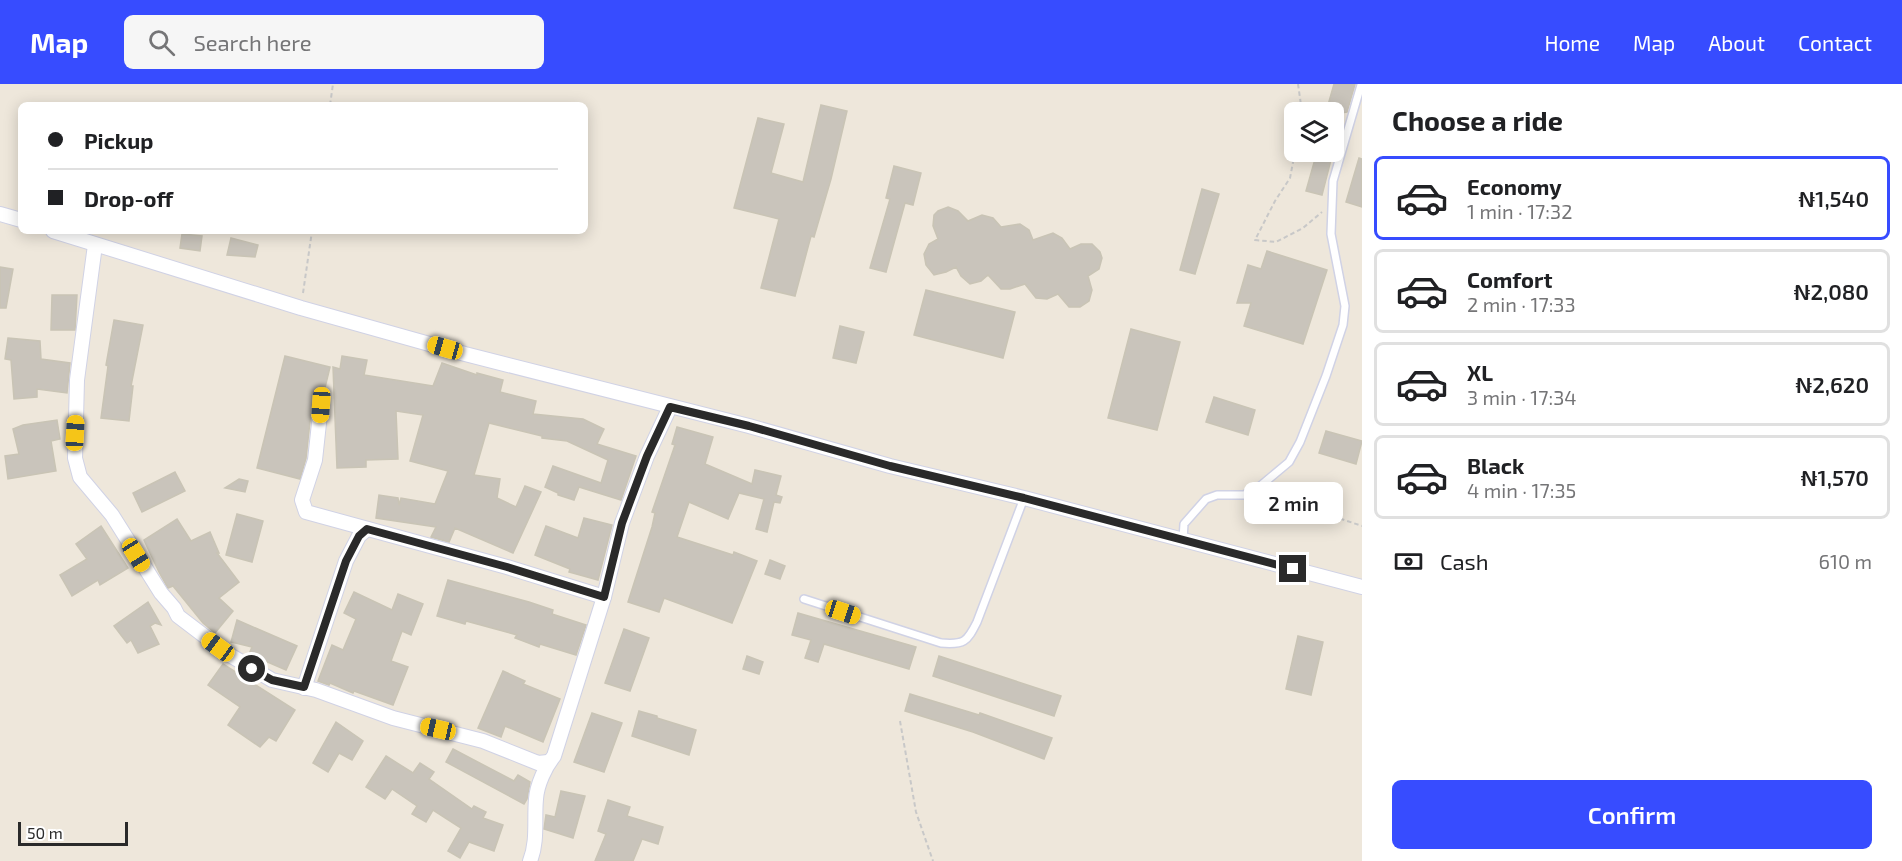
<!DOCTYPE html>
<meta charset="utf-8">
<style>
:root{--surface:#fff;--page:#f6f6f6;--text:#202124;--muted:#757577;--line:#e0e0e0;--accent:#374cff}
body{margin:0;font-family:"Exo 2",sans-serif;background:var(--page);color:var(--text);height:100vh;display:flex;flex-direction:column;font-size:22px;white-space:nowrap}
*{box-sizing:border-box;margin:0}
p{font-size:20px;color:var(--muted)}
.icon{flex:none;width:33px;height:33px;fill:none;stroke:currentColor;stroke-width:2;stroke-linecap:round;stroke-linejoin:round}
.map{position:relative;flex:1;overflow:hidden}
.panel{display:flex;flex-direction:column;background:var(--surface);width:540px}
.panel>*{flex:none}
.hud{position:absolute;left:18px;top:18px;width:570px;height:132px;border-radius:9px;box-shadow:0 3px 15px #0003;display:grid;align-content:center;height:132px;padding:0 30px;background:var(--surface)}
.tools{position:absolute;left:1284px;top:18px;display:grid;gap:12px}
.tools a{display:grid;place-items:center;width:60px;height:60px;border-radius:9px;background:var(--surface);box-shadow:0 3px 15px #0003;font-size:30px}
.scale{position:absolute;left:18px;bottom:15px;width:110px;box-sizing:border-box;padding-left:6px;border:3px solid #2a2a2a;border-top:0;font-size:16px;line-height:21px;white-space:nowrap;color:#2a2a2a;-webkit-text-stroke:4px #fff;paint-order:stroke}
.end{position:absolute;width:27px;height:27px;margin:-14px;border:8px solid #2a2a2a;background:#fff;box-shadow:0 0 0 3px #fff}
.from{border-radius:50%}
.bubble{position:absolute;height:42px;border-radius:9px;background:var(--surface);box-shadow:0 3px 15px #0003;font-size:20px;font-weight:600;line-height:42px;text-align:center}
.car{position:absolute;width:18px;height:36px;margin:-18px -9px;border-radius:8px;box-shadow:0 0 4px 2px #0007;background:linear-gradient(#f5c518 24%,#345 0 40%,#f5c518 0 76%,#345 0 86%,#f5c518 0)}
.hud b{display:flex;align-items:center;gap:21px;height:57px;font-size:22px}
.hud b+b{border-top:2px solid var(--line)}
.hud i{width:15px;height:15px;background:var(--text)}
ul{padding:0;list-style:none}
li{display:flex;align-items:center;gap:18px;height:84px;margin:0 12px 9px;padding:0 18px;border:3px solid var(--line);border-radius:9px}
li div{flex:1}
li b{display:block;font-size:22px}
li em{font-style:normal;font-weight:600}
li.current{border-color:var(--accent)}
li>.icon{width:54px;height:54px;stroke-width:1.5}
h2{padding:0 30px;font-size:27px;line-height:72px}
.pay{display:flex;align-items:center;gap:15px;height:66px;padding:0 30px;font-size:22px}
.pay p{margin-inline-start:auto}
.action{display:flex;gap:12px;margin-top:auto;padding:12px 30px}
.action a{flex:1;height:69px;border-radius:9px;background:var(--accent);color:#fff;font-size:24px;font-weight:600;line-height:69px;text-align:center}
header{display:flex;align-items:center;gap:36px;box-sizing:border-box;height:84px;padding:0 30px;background:var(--accent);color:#fff}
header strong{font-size:28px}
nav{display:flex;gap:33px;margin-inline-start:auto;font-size:21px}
.search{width:420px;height:54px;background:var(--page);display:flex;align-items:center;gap:15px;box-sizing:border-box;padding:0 21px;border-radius:9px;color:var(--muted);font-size:22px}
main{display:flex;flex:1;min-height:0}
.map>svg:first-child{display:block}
</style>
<header>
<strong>Map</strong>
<div class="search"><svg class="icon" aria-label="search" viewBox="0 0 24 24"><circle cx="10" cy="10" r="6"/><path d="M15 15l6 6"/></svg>Search here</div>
<nav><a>Home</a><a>Map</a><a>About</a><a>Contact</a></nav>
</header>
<main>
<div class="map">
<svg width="1362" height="777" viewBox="0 0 1362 777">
<rect width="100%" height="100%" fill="#eee7db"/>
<g fill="#c9c4bb" stroke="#c9c4b5" stroke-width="1.5">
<path d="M1334,0H1355L1347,28L1334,30V28H1326Z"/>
<path d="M821,21L847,27L831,95L814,153L811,152L795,212L761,204L779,135L734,124L758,34L784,40L771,89L803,98Z"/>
<path d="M1317,68H1333L1322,111L1306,107Z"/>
<path d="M1359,74L1362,75V123L1346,118Z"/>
<path d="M894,82L921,89L913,121L905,119L886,188L870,184L890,115L886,114Z"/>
<path d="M1202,105L1219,110L1195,190L1180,186Z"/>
<path d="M948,123L958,127L968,137L982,131L993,134L1001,143L1020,140L1029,146L1033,156L1053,149L1062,154L1070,165L1081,160H1092L1100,168L1102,174L1099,185L1088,192L1092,206L1089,217L1080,223H1069L1058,210L1047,215L1036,214L1025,200L1010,205H1001L988,191L981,197L970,200L961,192L956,183L946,188L934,191L926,181L924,170L929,160L938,155L933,142L934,131L938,127Z"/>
<path d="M182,150L202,152L200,167L180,164Z"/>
<path d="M231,154L258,161L255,173L227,171Z"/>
<path d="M1267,167L1327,186L1303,260L1244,242L1251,219H1237L1248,181L1261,185Z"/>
<path d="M0,183L13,185L6,224H0Z"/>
<path d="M926,206L1015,228L1003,274L914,251Z"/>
<path d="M52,211H77L75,246H51Z"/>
<path d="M114,236L143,241L131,302H133L129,337L101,334L108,282L106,281Z"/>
<path d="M840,242L864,248L856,279L833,274Z"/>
<path d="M1131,245L1180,258L1157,346L1108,334Z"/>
<path d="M8,254L40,257L41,275L70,279L67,309L37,305V313L14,315L11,276L5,275Z"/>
<path d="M285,272L330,283L323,312L317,313L312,319L306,374L300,395L257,384Z"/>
<path d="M342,272L367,276L364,291L433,302L442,279L477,291V289L503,296L500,308L536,317L533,330L583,335L604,345L597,360L636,372L621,416L579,403L574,416L558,411V409L545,403L553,382L601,399L608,376L567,357L542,354V352L489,339L474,391L500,395L497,414L516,423L525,402L541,408L513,469L455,444L449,458L431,453L436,443L376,434L379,411L398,414L399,421L401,414L435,420L448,387L410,377L423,331L396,327L398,375L366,376V383L337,384L333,283L340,285Z"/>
<path d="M1214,313L1255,326L1248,351L1206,338Z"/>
<path d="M57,336L60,355L51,357L56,387L8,395L5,372L19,370L13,345L23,341Z"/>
<path d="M677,343L713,353L705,380L752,400L755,386L781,392L776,411L782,413L780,419L774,418L767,448L756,445L764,415L739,409L728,435L689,418L677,453L733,471L734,468L757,477L732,539L664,514L659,528L628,518L652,443L655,429L652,428L675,361L672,360Z"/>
<path d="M1326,347L1362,357L1356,380L1319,369Z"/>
<path d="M175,388L185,407L142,428L133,409Z"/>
<path d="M239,395L248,397L245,408L225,404Z"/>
<path d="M237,430L263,437L252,478L226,471Z"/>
<path d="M584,434L612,441L598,496L569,488L570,485L535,471L546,442L578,454Z"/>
<path d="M177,435L191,457L210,448L219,469H217L239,498L219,514L233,527L215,549L203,539L173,502L168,504L159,488L144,456Z"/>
<path d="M101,442L128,484L100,501L98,496L72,512L60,491L87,475L76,460Z"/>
<path d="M770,476L785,482L780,495L765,490Z"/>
<path d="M448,496L529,518L553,526L552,530L586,541L576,571L540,560L539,563L515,554L517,551L466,537L465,540L437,532Z"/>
<path d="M354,508L392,526L398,510L423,520L411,551L402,547L391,577L408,583L393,621L354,607L353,609L330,599L329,601L318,597L332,561L343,566L356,535L344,529Z"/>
<path d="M148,518L161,541L155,539L150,542L159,560L138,569L131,556L127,559L114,542Z"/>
<path d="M798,529L916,563L909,585L824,560L818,578L805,574L811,556L792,551Z"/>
<path d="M237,536L297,562L286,586L249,570L252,563L231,558Z"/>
<path d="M624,545L649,554L630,607L605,599Z"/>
<path d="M1298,552L1323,558L1311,611L1286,605Z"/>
<path d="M747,572L763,578L759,590L743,585Z"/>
<path d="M939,572L1061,612L1054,632L933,592Z"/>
<path d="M223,580L295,626L276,657L269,653L260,663L228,641L240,623L208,601Z"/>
<path d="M503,587L525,597L523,600L560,615L543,658L505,642L501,653L478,644Z"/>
<path d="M910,610L979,631L980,629L1052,654L1044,675L973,648L905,627Z"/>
<path d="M639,627L657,632V634L696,646L689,671L632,652Z"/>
<path d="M592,629L622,639L604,688L574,678Z"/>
<path d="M336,638L363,657L352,676L339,669L328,688L313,679Z"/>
<path d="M453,665L514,697L518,691L530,698L527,715L524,720L446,678Z"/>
<path d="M386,672L413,689L420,679L434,688L429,695L472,725L474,722L486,728L483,734L503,741L494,767L469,758L460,774L448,767L461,744L433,726L426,738L412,730L417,722L392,705L385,715L366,703Z"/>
<path d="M561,707L585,712L573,754L544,745L546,731L555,733Z"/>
<path d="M608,716L630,723L627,732L663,743L658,760L642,755L633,777H595L606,750L598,747Z"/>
</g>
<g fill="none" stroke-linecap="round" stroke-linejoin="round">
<defs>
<g id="lane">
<path d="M1183,455L1184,440L1206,415L1217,411H1244L1259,403L1289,378L1300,358L1326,292L1343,241L1345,222L1331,150L1333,97L1361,1"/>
<path d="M804,515L941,559C964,561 967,558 977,538L1024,414"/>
</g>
<g id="street">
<path d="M0,130L21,136"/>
<path d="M53,147L301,224L465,270L749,342L890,382L1024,414L1362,503"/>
<path d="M95,161L77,296L75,374L80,393L112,431L161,509L174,524L178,532L228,570L272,596L316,606L393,634L483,657L538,679L548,678"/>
<path d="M321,321L315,376L302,416L306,428L507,483L604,513"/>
<path d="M304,604L346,477L359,452L367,445"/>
<path d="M530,777C538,757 534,736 536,715C537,701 545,683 554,672L604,513L622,439L647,372L670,323"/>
</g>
</defs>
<use href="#lane" stroke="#d0d2e5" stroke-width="10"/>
<use href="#street" stroke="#d0d2e5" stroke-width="16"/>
<g stroke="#c8c8c8" stroke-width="2" stroke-dasharray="4.5 3" stroke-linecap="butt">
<path d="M1298,0L1302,28"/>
<path d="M330,21L333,0"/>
<path d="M1295,68L1290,94L1275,117L1255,156L1276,158L1303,144L1322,128"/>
<path d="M303,209L312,147"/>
<path d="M1270,408L1294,419L1362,442"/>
<path d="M900,637L916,728L933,777"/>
</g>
<use href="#lane" stroke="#fff" stroke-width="7"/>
<use href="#street" stroke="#fff" stroke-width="14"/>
</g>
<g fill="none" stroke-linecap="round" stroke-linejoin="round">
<path stroke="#2a2a2a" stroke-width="8" d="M252,585L272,596L304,603L346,477L359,452L367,445L507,483L604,513L622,439L647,372L670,323L749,342L890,382L1024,414L1293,485"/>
</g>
</svg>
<div class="tools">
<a><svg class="icon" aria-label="layers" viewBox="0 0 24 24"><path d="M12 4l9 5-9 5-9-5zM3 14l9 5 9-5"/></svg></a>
</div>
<div class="scale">50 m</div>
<i class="end from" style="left:252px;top:585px"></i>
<i class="end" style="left:1293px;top:485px"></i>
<div class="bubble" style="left:1244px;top:398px;width:99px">2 min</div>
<i class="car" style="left:445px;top:264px;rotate:286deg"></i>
<i class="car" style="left:321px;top:321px;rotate:184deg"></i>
<i class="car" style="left:75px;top:349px;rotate:3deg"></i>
<i class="car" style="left:136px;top:471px;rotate:148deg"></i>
<i class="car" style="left:843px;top:528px;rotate:108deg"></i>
<i class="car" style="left:218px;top:563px;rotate:306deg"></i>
<i class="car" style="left:438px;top:645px;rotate:283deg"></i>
<div class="hud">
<b><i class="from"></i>Pickup</b>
<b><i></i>Drop-off</b>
</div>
</div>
<section class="panel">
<h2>Choose a ride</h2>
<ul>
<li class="current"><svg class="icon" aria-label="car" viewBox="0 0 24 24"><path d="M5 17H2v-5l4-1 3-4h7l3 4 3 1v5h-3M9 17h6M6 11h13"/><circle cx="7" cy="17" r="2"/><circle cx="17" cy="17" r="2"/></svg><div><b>Economy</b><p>1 min · 17:32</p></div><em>₦1,540</em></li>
<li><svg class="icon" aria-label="car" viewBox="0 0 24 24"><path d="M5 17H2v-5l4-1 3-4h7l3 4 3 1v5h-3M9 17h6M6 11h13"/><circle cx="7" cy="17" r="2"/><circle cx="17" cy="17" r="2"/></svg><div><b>Comfort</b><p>2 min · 17:33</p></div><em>₦2,080</em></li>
<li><svg class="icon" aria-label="car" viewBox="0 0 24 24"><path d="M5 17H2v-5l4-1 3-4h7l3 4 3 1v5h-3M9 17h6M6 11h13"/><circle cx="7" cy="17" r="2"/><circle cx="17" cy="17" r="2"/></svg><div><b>XL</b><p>3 min · 17:34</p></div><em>₦2,620</em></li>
<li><svg class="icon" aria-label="car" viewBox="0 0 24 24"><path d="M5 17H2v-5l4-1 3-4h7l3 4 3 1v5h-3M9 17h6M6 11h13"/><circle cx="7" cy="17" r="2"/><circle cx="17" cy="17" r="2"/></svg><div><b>Black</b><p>4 min · 17:35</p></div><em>₦1,570</em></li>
</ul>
<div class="pay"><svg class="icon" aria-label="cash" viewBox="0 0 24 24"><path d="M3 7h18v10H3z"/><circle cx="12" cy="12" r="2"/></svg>Cash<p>610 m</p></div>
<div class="action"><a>Confirm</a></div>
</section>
</main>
